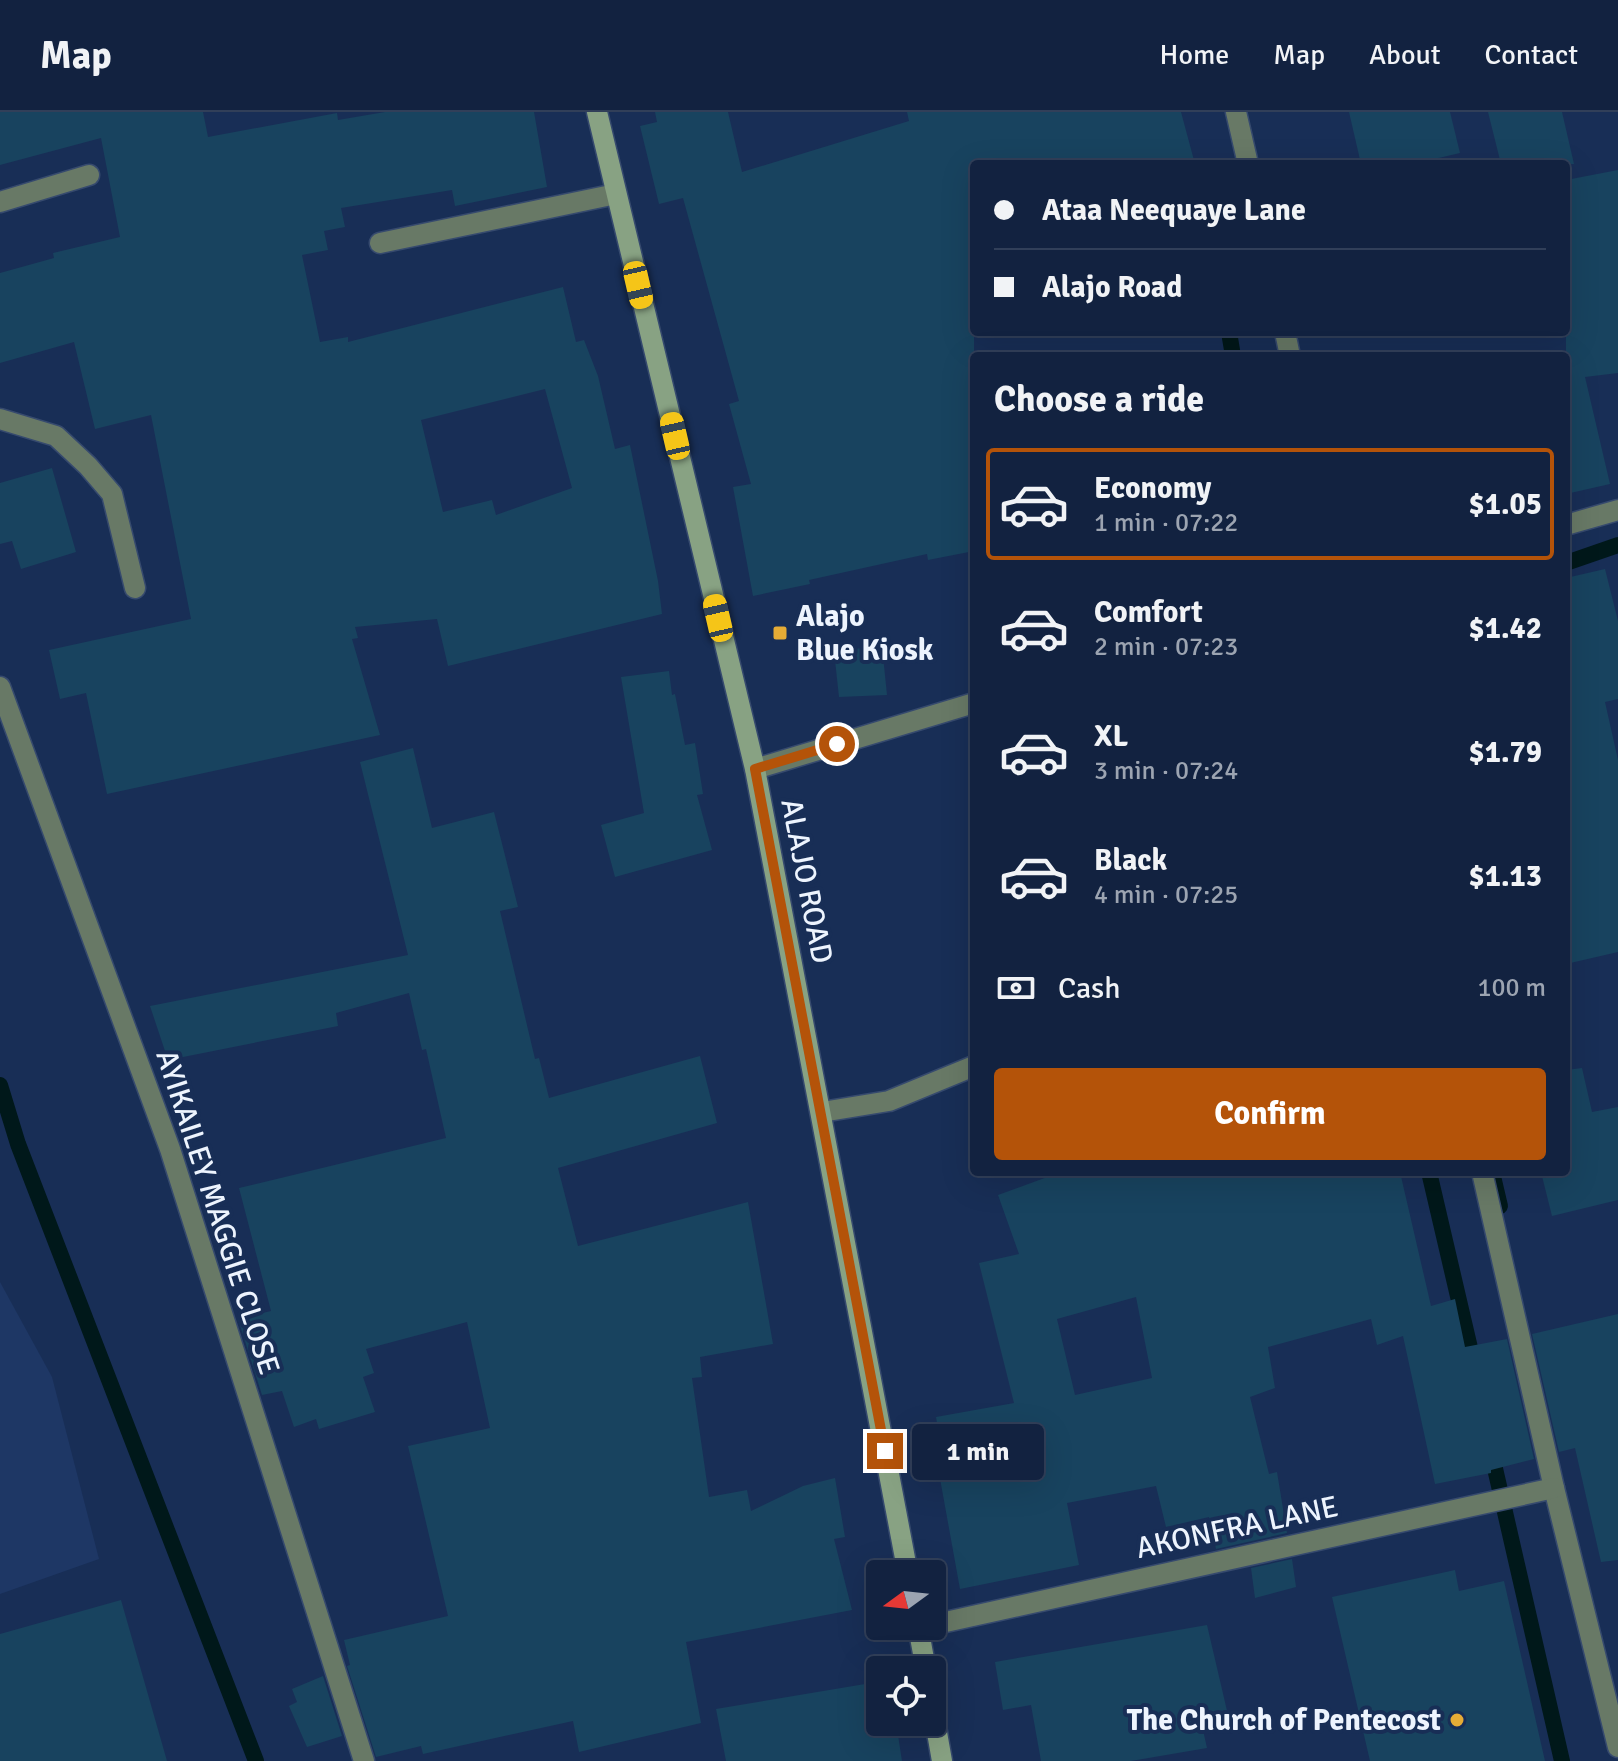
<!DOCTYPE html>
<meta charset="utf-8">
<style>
:root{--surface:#122240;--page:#1f2f4b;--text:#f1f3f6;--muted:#9ca4b1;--line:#313f59;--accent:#b45309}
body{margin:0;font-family:Signika,sans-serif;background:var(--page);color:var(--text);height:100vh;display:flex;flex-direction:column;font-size:30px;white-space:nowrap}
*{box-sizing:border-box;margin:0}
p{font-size:26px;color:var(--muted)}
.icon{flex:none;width:44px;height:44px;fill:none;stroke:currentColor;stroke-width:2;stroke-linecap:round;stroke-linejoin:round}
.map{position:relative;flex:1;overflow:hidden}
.panel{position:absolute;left:970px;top:240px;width:600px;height:824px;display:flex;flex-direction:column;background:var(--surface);border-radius:8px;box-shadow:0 8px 32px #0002,0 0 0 2px var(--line)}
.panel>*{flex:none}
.top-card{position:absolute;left:970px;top:48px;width:600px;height:176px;border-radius:8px;box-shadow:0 8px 32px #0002,0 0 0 2px var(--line);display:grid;align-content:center;height:176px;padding:0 24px;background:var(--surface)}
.needle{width:52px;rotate:255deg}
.tools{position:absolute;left:866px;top:1448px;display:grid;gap:16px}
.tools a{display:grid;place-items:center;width:80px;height:80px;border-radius:8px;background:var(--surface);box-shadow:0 8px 32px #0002,0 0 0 2px var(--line);font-size:40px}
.end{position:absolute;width:36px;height:36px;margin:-18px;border:10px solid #b45309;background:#fff;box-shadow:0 0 0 4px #fff}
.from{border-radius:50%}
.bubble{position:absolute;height:56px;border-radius:8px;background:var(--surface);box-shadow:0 8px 32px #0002,0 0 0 2px var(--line);font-size:26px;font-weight:800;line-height:56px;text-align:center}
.car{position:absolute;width:24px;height:48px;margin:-24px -12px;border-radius:10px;box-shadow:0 0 6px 2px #0007;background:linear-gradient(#f5c518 24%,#345 0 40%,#f5c518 0 76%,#345 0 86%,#f5c518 0)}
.top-card b{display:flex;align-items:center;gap:28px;height:76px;font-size:30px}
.top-card b+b{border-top:2px solid var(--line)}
.top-card i{width:20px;height:20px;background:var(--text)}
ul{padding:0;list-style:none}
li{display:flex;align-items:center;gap:24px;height:112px;margin:0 16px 12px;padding:0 8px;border:4px solid transparent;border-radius:8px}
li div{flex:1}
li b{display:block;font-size:30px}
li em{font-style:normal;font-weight:800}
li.on{border-color:var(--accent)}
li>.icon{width:72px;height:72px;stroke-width:1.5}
h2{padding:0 24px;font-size:36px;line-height:96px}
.pay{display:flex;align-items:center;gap:20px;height:88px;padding:0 24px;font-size:30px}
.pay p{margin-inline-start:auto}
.action{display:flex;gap:16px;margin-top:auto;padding:16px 24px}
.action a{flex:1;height:92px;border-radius:8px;background:var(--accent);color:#fff;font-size:32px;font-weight:800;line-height:92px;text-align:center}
header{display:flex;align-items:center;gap:48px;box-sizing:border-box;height:112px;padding:0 40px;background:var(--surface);border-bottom:2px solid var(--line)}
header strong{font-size:38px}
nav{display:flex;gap:44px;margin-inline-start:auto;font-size:28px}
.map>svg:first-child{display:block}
</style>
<header>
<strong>Map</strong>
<nav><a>Home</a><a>Map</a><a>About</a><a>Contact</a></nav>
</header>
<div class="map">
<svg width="1618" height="1649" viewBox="0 0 1618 1649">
<rect width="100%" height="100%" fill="#182e56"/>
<path fill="#1e3765" d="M0,1170L52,1265L99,1447L0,1482Z"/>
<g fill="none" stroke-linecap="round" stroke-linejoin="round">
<g stroke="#00181a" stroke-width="16">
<path d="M1229,220L1233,244"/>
<path d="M1566,451L1618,433"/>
<path d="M0,973L18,1032L256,1649"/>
<path d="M1429,1060L1474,1253"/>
<path d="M1492,1060L1500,1094"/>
<path d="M1491,1339L1562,1649"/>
</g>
</g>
<g fill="#18435f" fill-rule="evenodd">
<path d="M0,0H203L208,25L337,1L338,8L385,0H534L547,75L455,94L452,78L341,96L345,115L324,119L328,138L302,143L320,230L348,225V230L563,175L576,230L584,228L598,264L615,337L630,333L658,469L662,502L448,554L437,507L355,515L358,526L352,527L380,623L107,682L86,581L60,587L49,538L191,507L151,303L95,317L74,230L0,251V161L54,146L53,141L120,125L101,26L0,53ZM545,277L572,376L496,403L492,388L443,400L421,308Z"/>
<path d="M655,0H728L742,60L909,9L907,0H1181L1195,52H974V439L928,448L927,442L809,468L810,472L753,484L733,375L751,372L729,292L739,289L683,86L659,92L640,14L657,10Z"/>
<path d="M1349,0H1450L1460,41L1413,52H1361Z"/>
<path d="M1488,0H1562L1574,52H1501Z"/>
<path d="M1618,58V261L1585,265L1610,372L1566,382V68Z"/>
<path d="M52,356L76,440L21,457L12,429L0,432V371Z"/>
<path d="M1605,457L1618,509V587L1605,590L1618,648V840L1566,852V466Z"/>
<path d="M882,534L887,583L839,585L834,539Z"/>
<path d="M669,559L672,583L675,582L685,633L695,631L703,682L697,683L712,738L615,765L601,713L644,701L621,565Z"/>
<path d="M413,636L432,716L494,700L518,795L500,799L535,947L539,946L549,986L700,944L717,1011L558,1056L578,1134L748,1090L773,1232L700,1245L702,1265L692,1266L709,1385L747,1378L751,1399L803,1374L835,1366L845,1425L834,1427L852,1498L686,1530L701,1611L579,1640L573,1609L423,1642L421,1634L376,1645L347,1554L350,1553L344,1528L448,1504L408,1334L490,1316L467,1210L366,1237L374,1261L363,1265L375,1300L319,1317L316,1307L294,1315L282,1279L262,1283L238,1207L271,1199L239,1076L446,1026L426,937L422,938L409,881L336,901L338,914L168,948L150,894L408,843L360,650Z"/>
<path d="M1582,956L1592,1000L1618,995V1088L1552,1104L1541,1060H1566V958Z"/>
<path d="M1061,1060H1400L1431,1194L1455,1187L1465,1235L1507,1227L1534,1347L1491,1358V1361L1435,1372L1403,1224L1377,1233L1371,1207L1268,1235L1275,1276L1250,1285L1269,1362L1277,1360L1287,1421L1216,1437L1209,1405L1166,1415L1156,1374L1067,1391L1079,1453L960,1477L939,1361L945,1360L936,1305L1014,1291L979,1151L1019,1142L998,1083ZM1136,1185L1152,1266L1075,1283L1057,1207Z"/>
<path d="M1618,1202V1448L1601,1450L1575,1336L1559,1340L1532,1222Z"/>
<path d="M1292,1447L1296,1475L1255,1486L1251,1456Z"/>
<path d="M1455,1458L1459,1479L1504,1469L1545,1649H1370L1332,1485Z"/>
<path d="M121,1488L167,1649H0V1522Z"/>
<path d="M1207,1513L1228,1603L1201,1609L1207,1636L1131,1649H1041L1031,1593L1003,1598L995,1550Z"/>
<path d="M323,1564L342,1624L307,1635L289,1594L297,1590L292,1577Z"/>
<path d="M871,1571L880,1610H896L902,1649H726L716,1597Z"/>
</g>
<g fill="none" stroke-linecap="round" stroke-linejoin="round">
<defs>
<g id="lane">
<path d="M0,90L89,63"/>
<path d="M380,131L616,82"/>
<path d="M0,307L56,324L88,354L112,382L135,476"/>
<path d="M822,1000L889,989L974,954"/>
</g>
<g id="street">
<path d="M1236,0L1248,52"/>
<path d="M1285,220L1290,244"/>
<path d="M1566,413L1618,398"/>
<path d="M0,575L170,1037L364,1649"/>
<path d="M755,657L974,591"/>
<path d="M1482,1060L1554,1376L1618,1635"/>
<path d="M932,1513L1554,1376"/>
</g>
<g id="secondary">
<path d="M597,0L755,657L908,1462"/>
<path d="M918,1514L926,1558"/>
<path d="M932,1592L942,1649"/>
</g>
</defs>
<use href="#lane" stroke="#364a6e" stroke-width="23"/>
<use href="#street" stroke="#364a6e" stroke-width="23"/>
<use href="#secondary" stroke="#364a6e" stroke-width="23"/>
<use href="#lane" stroke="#687966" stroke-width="20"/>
<use href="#street" stroke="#687966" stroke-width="20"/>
<use href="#secondary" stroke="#88a283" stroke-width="20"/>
</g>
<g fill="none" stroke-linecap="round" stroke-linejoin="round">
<path stroke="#b45309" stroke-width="10" d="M837,632L755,657L885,1339"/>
</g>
<g fill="#e6ac36" stroke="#182e56" stroke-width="3">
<rect x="772" y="513" width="16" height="16" rx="4"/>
<circle cx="1457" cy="1608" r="8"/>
</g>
<g text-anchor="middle" stroke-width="8" stroke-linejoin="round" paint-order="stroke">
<g font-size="30" font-weight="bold" fill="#edf4fe" stroke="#182e56" text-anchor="start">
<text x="796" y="514">Alajo<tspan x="796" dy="34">Blue Kiosk</tspan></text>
<text x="1441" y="1618" text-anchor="end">The Church of Pentecost</text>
</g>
<g font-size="30" fill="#edf4fe" stroke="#182e56">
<text transform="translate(807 769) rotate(79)" y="10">ALAJO ROAD</text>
<text transform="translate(218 1100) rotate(72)" y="10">AYIKAILEY MAGGIE CLOSE</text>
<text transform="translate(1237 1415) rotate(-12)" y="10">AKONFRA LANE</text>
</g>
</g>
</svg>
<div class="tools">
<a><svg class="needle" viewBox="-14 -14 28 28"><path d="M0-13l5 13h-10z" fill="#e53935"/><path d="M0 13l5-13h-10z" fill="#9ca4b1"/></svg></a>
<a><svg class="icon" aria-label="locate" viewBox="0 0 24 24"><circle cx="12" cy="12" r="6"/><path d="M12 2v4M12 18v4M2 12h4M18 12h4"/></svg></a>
</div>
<i class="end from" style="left:837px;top:632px"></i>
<i class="end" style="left:885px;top:1339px"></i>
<div class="bubble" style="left:912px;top:1312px;width:132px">1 min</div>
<i class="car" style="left:638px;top:173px;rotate:167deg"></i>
<i class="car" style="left:675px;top:324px;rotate:347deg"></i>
<i class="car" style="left:718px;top:506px;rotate:347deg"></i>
<div class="top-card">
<b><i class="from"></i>Ataa Neequaye Lane</b>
<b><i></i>Alajo Road</b>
</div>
<section class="panel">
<h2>Choose a ride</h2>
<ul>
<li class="on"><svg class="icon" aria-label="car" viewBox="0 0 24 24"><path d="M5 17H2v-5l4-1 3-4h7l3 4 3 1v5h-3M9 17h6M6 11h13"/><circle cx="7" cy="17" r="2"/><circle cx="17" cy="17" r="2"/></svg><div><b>Economy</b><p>1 min · 07:22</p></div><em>$1.05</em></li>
<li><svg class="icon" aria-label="car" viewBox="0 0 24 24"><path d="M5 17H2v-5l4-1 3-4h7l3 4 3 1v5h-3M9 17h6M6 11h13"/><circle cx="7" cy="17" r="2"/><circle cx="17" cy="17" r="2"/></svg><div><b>Comfort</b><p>2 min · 07:23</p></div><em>$1.42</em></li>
<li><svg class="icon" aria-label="car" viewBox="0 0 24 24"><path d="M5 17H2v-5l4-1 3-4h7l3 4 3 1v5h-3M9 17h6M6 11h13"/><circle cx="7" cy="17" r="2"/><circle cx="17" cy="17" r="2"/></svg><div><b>XL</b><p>3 min · 07:24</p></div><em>$1.79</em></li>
<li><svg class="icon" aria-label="car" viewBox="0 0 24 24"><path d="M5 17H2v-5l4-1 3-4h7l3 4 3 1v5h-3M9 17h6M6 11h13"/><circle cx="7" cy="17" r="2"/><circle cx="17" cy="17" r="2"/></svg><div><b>Black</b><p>4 min · 07:25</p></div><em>$1.13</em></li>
</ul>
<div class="pay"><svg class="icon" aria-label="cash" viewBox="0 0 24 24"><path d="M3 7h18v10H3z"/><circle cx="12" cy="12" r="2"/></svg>Cash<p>100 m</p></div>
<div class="action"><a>Confirm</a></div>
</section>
</div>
